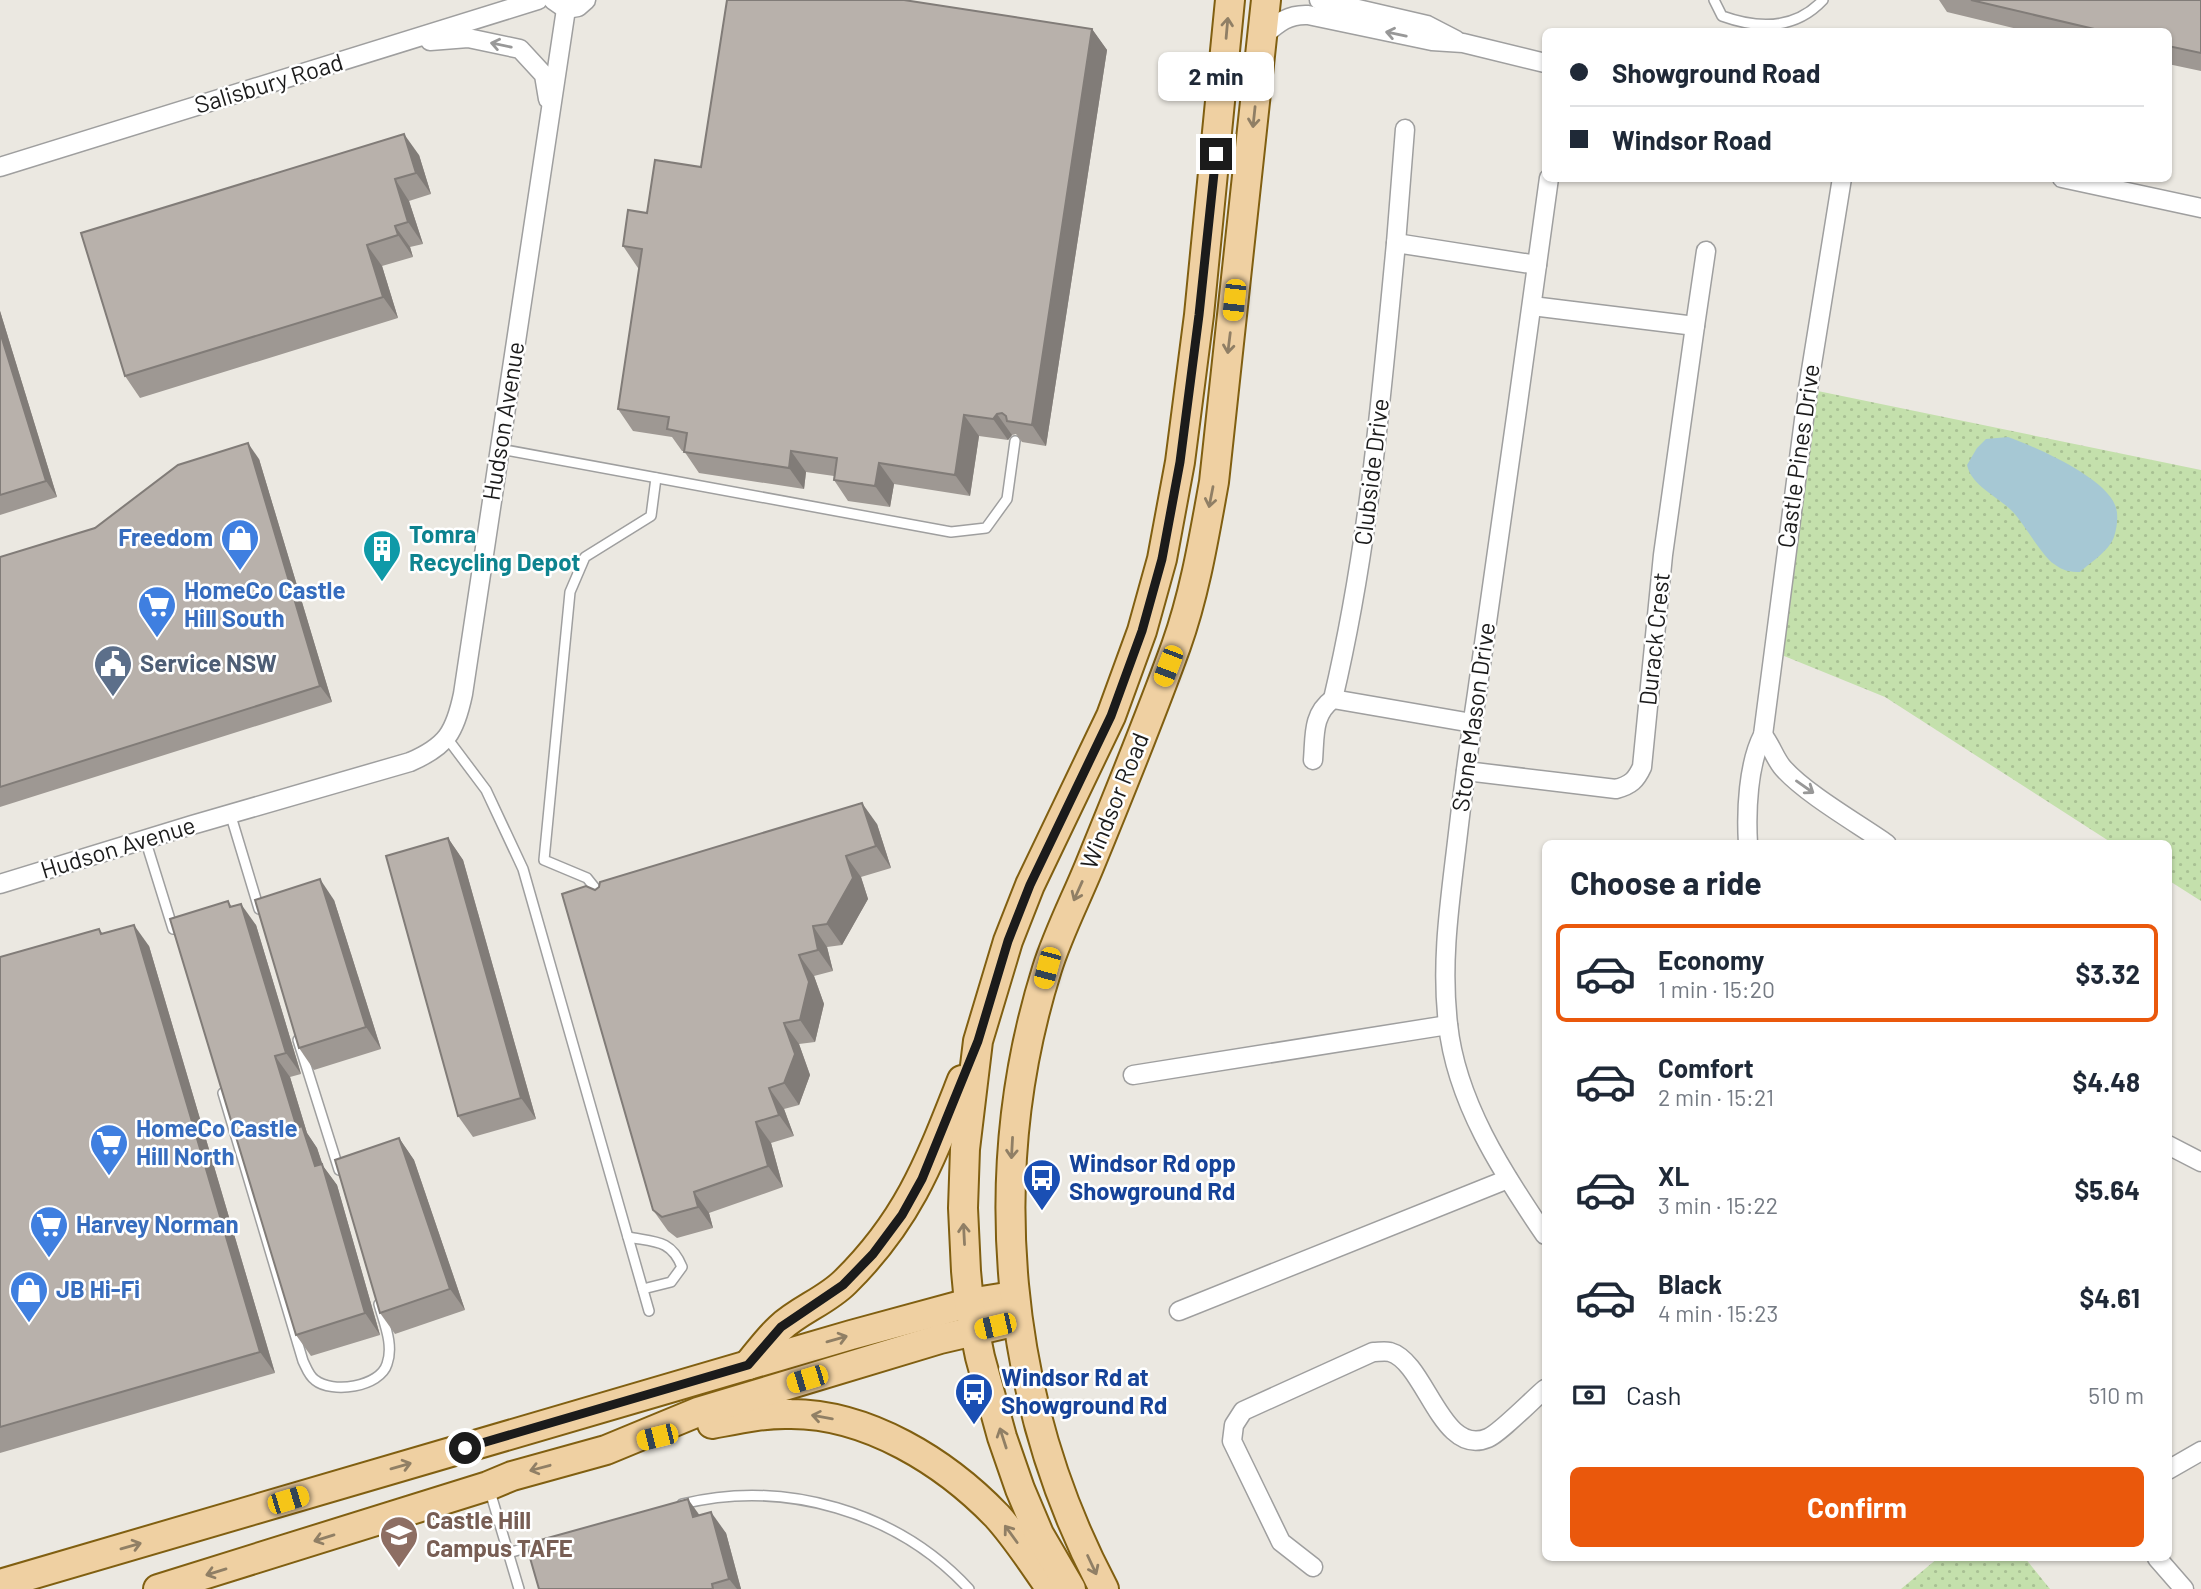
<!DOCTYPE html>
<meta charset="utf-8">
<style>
:root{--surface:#fff;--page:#f2f2f3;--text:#1f2937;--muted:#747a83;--line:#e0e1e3;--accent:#ea580c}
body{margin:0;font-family:Barlow,sans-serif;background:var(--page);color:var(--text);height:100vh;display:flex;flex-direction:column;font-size:26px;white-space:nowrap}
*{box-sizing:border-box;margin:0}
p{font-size:23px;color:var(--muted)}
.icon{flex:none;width:38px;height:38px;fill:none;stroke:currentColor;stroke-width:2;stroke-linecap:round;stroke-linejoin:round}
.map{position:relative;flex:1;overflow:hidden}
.panel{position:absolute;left:1542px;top:840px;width:630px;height:721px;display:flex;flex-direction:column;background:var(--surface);border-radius:10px;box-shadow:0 2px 5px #0004}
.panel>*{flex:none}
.banner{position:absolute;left:1542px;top:28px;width:630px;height:154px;border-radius:10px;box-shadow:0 2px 5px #0004;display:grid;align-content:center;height:154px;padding:0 28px;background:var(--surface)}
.end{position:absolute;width:32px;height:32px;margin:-16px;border:9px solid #1b1b1b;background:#fff;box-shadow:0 0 0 4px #fff}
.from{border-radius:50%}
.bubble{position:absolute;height:49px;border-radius:10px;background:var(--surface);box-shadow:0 2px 5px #0004;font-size:23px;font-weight:700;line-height:49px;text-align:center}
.car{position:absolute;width:21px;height:42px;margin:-21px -10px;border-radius:9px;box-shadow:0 0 5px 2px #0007;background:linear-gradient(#f5c518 24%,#345 0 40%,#f5c518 0 76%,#345 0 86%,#f5c518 0)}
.banner b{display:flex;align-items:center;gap:24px;height:66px;font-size:26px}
.banner b+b{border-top:2px solid var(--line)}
.banner i{width:18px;height:18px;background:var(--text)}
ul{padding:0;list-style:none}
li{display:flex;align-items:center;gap:21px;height:98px;margin:0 14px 10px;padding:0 14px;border:4px solid transparent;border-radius:10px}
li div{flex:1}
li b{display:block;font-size:26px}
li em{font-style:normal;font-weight:700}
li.selected{border-color:var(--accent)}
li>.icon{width:63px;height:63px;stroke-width:1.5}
h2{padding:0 28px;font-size:32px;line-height:84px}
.pay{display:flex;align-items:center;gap:18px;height:77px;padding:0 28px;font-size:26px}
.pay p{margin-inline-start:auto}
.action{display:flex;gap:14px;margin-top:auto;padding:14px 28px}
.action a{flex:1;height:80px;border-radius:10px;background:var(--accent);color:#fff;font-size:28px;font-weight:700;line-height:80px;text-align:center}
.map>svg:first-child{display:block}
</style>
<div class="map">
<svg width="2201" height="1589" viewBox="0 0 2201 1589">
<defs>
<pattern id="grass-dots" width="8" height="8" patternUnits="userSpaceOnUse" patternTransform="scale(1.75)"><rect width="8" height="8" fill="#c4e0ac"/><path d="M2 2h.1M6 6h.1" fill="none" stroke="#a8c093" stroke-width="1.8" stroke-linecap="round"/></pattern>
</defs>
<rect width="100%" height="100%" fill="#ebe8e1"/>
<g fill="url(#grass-dots)">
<path d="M1808,389L2201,470V901L2168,880V844L2112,843L1885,697L1772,651Z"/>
<path d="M1938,1558H2025L2050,1589H1901Z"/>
</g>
<path fill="#a6c8d4" d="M2008,437C2036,447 2104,477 2115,505C2119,514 2117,528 2114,537C2109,551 2091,562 2080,572C2070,572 2063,571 2054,564C2042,556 2025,525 2013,512C1998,496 1972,487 1967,465L1977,448L1986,439Z"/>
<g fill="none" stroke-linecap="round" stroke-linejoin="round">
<defs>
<g id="service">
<path d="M1714,0L1722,16C1758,29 1795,30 1823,0"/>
<path d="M500,449L951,532L986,528L1007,499L1015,441"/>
<path d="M447,738L486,790L523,869L649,1311"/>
<path d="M230,813L259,909"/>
<path d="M145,839L173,929"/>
<path d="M603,898L587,878L544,860L570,592L585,557L651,516L656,478"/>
<path d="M298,1040L339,1170"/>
<path d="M223,1093L303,1361C306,1367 309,1376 315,1380C332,1394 380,1387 387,1364C394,1345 384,1323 379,1304"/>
<path d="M628,1237C654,1242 671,1239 682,1267L671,1282L643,1289"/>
<path d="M489,1488L519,1589"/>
<path d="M682,1504C784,1479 897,1511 969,1589"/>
<path d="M508,1553L537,1545"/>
</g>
<g id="minor">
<path d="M553,0L566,9L578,7L586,0"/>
<path d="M1319,0L1427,25L1456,40"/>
<path d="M1262,37C1277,24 1287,14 1308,15L1432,41L1463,43L1545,63"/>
<path d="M430,41L468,38L520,49L544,75L548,99"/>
<path d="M0,167L538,0"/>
<path d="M2062,178L2201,208"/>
<path d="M1396,243L1405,129"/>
<path d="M1695,326L1706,251"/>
<path d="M1333,699C1369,547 1381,398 1396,243L1537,265"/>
<path d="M1763,735C1771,745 1775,759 1783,768C1806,794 1857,823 1887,844"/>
<path d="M1313,760C1315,736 1312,714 1333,699L1472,723"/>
<path d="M1466,771L1616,789C1631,785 1636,780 1642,767L1663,555L1695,326L1532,306"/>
<path d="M1748,844C1746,811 1748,764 1763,735L1808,389L1842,178"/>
<path d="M0,884L192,825L410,762C447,746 455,732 463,694L566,9"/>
<path d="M1133,1075L1448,1025"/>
<path d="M2168,1145L2201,1162"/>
<path d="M1545,1235C1502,1172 1456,1101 1448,1024C1441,965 1449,908 1456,850C1462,797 1469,745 1477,693C1501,521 1526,350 1549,178"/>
<path d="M1179,1311L1508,1179"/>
<path d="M2168,1470L2201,1451"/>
<path d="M2157,1558L2184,1589"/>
<path d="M1313,1567L1281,1542L1232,1441L1234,1425L1243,1411L1373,1352C1378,1352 1385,1351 1390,1352C1426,1362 1441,1458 1488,1438C1500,1433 1533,1399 1545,1389"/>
</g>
<g id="primary">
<path d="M748,1365C758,1353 768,1339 780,1328C799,1310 826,1301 845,1282C909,1219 930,1161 962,1080"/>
<path d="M712,1424C738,1419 764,1413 791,1414C868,1414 945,1462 997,1516C1017,1538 1034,1565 1051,1589"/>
<path d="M0,1584L851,1335L969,1303L1013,1296"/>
<path d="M158,1589L488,1486L512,1476L606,1450L698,1412L940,1339L1017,1321"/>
<path d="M1071,1589L1039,1534L1020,1489L1002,1437L980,1357L969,1303L966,1271L963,1208L965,1149L978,1041L1008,941L1030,885L1111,716L1142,631L1162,559L1180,462L1199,315L1230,0"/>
<path d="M1104,1589C1004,1400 983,1173 1047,969C1058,934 1075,901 1089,867C1119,794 1149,720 1176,646C1195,593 1204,537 1214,482L1266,0"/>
</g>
</defs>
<use href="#service" stroke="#9f9f9f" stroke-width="12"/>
<use href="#minor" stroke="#9f9f9f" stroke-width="21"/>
<use href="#primary" stroke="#805f11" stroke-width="32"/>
<use href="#service" stroke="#fff" stroke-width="9"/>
<use href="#minor" stroke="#fff" stroke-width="18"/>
<use href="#primary" stroke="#efd0a2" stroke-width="28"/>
</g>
<g fill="#9e9893">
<path d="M1939,0H2201V71L2168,64V32H2030L1947,12Z"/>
<path d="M1092,29L1107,50L1046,446L1022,442L1016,434L1012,435L1008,440L979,436L970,496L894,484L890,507L848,501L834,480V476L806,472L804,489L699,473L684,451H682L672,437L633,431L618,409L639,268H638L623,246L647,213L701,167Z"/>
<path d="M419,155L431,194L409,201L423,244L410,247L413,257L382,266L398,318L140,398L125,376Z"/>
<path d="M0,311L57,497L0,515Z"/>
<path d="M259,459L332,702L0,807V557L95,528Z"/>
<path d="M877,824L891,868L861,877L868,899L842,945L827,947L833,971L814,976L824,1004L815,1042L799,1044L810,1075L799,1105L784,1109L794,1136L771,1143L783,1187L709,1213L713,1228L677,1238L668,1231L653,1210L595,890Z"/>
<path d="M448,838L463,860L536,1119L473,1137L458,1116Z"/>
<path d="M334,900L381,1049L314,1070L299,1048Z"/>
<path d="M228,901L232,907L256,925L301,1074L290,1077L307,1133L317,1148L323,1166L337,1185L380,1335L311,1356L296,1335Z"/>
<path d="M99,929L103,934L149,946L275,1373L0,1453V957Z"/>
<path d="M399,1138L414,1160L465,1310L395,1334L380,1313Z"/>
<path d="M700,1515L726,1533L741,1589H539Z"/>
</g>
<g fill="#817c78">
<path d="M1092,29L1107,50L1046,446L1032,425Z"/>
<path d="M404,134L419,155L431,194L416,173Z"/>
<path d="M395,179L409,201L423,244L408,222Z"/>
<path d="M395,226L410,247L413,257L398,235Z"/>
<path d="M367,245L382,266L398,318L383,297Z"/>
<path d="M0,311L57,497L46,481L0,332Z"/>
<path d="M997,414L1012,435L1008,440L993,419Z"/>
<path d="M964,415L979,436L970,496L955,475Z"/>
<path d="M248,443L259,459L332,702L320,686Z"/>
<path d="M791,451L806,472L804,489L789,468Z"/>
<path d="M879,463L894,484L890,507L875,486Z"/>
<path d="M862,803L877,824L891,868L876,846Z"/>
<path d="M448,838L463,860L536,1119L521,1098Z"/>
<path d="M846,856L861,877L868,899L842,945L827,924Z"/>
<path d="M320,879L334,900L381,1049L366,1027Z"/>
<path d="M241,904L256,925L301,1074L286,1053Z"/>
<path d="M134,925L149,946L275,1373L260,1352Z"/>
<path d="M813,926L827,947L833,971L818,950Z"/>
<path d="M799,955L814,976L824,1004L815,1042L800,1020Z"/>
<path d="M784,1023L799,1044L810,1075L799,1105L784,1083Z"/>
<path d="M275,1056L290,1077L307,1133L317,1148L323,1166L337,1185L380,1335L365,1313L297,1128Z"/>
<path d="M769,1088L784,1109L794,1136L779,1115Z"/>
<path d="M756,1122L771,1143L783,1187L768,1166Z"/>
<path d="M399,1138L414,1160L465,1310L450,1289Z"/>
<path d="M694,1192L709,1213L713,1228L698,1207Z"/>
<path d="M688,1499L703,1520L693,1517Z"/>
<path d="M711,1512L726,1533L741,1589H737L729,1579Z"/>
</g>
<g fill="#b8b1ab" stroke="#817c78" stroke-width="2">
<path d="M727,0H904L1092,29L1032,425L1007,421L1006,416L1002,413L997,414L993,419L964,415L955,475L879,463L875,486L834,480L837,458L791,451L789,468L684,452L687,433L667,429L669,417L618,409L642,249L623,246L628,210L647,213L655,160L701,167Z"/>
<path d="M1971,0H2201V53L2168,46V32H2107Z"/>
<path d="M404,134L416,173L395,179L408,222L395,226L398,235L367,245L383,297L125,376L81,233Z"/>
<path d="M0,332L46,481L0,495Z"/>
<path d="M248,443L320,686L0,787V557L95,528L178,465Z"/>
<path d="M862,803L876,846L846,856L853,878L827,924L813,926L818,950L799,955L809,982L800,1020L784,1023L795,1054L784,1083L769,1088L779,1115L756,1122L768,1166L694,1192L698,1207L662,1217L653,1210L562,894L586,886L595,890L599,887L600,882Z"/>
<path d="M448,838L521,1098L458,1116L386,856Z"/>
<path d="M320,879L366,1027L299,1048L255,900Z"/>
<path d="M228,901L230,907L241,904L286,1053L275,1056L297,1128L302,1126L315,1166L322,1164L365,1313L296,1335L170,919Z"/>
<path d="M134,925L260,1352L0,1427V957L99,929L101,934Z"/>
<path d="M399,1138L450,1289L380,1313L335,1160Z"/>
<path d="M688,1499L693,1517L711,1512L729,1579L712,1584L713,1589H539L526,1544Z"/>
</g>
<defs><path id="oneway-shaft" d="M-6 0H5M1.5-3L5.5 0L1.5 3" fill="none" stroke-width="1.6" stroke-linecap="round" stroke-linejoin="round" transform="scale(1.75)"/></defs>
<g stroke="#907f65">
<use href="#oneway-shaft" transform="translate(1227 28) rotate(-85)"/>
<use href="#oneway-shaft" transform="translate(1254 117) rotate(96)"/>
<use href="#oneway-shaft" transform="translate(1229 343) rotate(97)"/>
<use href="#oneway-shaft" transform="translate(1211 497) rotate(101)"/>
<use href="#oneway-shaft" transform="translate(1078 891) rotate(114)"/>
<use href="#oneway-shaft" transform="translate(1012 1148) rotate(93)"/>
<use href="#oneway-shaft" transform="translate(964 1234) rotate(-93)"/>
<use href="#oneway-shaft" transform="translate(837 1339) rotate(-16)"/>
<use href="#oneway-shaft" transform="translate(822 1417) rotate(-170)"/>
<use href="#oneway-shaft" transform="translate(1003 1438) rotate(-108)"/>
<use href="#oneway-shaft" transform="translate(401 1466) rotate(-16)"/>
<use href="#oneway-shaft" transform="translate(540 1468) rotate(165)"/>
<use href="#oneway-shaft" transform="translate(1011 1534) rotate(-126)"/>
<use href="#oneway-shaft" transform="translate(324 1538) rotate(163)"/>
<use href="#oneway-shaft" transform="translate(131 1546) rotate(-16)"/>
<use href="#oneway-shaft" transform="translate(1092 1565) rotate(65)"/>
<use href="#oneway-shaft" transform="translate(216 1572) rotate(163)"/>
</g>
<g stroke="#989898">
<use href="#oneway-shaft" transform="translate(1396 34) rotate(-168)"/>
<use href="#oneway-shaft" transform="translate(501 45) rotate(-168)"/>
<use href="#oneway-shaft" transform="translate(1805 787) rotate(35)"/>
</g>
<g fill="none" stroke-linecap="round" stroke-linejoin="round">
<path stroke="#1b1b1b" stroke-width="9" d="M465,1448L748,1365L781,1327L843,1285L873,1254L902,1215L922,1179L978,1041L1008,941L1030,885L1111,716L1142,631L1162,559L1180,462L1199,315L1216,154"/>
</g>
<defs>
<symbol id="shop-pin" viewBox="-11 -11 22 30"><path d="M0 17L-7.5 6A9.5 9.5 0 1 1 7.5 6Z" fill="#3f7fe0" stroke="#fff"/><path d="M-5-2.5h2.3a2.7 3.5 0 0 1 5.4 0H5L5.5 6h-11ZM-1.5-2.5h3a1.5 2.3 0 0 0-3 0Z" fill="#fff"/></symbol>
<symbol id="building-pin" viewBox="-11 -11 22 30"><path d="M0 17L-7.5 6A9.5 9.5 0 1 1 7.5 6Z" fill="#0f9aa8" stroke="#fff"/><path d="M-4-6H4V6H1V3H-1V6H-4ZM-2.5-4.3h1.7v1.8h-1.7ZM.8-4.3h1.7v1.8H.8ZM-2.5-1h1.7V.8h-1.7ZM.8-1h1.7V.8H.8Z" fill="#fff"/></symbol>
<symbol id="supermarket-pin" viewBox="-11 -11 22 30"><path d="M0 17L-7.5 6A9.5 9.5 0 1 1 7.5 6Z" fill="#3f7fe0" stroke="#fff"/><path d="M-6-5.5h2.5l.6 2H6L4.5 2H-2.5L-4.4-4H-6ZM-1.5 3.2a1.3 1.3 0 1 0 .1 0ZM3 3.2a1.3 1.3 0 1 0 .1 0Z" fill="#fff"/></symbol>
<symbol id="civic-pin" viewBox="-11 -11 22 30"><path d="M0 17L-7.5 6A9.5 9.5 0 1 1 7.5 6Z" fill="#5c6f8a" stroke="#fff"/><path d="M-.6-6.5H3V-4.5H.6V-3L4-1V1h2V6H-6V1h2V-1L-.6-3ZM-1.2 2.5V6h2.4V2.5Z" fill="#fff"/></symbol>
<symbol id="bus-pin" viewBox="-11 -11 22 30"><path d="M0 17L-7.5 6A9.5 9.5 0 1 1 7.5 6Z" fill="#1a4fb4" stroke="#fff"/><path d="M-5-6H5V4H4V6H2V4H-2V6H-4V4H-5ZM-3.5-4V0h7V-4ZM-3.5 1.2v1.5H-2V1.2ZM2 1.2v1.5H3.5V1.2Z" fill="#fff"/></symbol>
<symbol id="university-pin" viewBox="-11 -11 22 30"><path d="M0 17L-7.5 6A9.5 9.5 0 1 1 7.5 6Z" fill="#8d6e63" stroke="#fff"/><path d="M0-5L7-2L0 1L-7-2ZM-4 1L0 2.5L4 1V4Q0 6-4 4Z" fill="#fff"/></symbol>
</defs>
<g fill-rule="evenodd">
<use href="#shop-pin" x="218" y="516" width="44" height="60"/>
<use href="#building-pin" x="360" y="527" width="44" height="60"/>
<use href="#supermarket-pin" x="135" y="583" width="44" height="60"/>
<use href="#civic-pin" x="91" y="642" width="44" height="60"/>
<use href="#supermarket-pin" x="87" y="1121" width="44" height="60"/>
<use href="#bus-pin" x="1020" y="1156" width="44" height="60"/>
<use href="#supermarket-pin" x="27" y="1203" width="44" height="60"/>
<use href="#shop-pin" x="7" y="1268" width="44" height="60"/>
<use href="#bus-pin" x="952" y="1370" width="44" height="60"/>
<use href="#university-pin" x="377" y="1513" width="44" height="60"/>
</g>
<g text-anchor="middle" stroke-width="5" stroke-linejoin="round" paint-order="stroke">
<g font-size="24" fill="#1b1b1b" stroke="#fff">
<text transform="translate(269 84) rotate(-17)" y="8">Salisbury Road</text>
<text transform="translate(504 421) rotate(-81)" y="8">Hudson Avenue</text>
<text transform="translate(1799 456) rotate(-82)" y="8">Castle Pines Drive</text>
<text transform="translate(1372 472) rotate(-83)" y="8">Clubside Drive</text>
<text transform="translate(1655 639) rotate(-84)" y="8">Durack Crest</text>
<text transform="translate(1474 717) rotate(-82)" y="8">Stone Mason Drive</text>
<text transform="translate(1115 801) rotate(-68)" y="8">Windsor Road</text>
<text transform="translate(118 848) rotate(-17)" y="8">Hudson Avenue</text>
</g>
<g font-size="24" font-weight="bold" fill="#0d838f" stroke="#fff" text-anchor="start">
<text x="409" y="543">Tomra<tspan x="409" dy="28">Recycling Depot</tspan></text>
</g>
<g font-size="24" font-weight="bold" fill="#366cbe" stroke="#fff" text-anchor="start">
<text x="213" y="546" text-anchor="end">Freedom</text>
<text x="184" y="599">HomeCo Castle<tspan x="184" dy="28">Hill South</tspan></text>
<text x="136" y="1137">HomeCo Castle<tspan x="136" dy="28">Hill North</tspan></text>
<text x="76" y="1233">Harvey Norman</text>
<text x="56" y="1298">JB Hi-Fi</text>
</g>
<g font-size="24" font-weight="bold" fill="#4e5e75" stroke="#fff" text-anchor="start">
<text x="140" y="672">Service NSW</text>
</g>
<g font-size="24" font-weight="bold" fill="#164399" stroke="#fff" text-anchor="start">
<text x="1069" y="1172">Windsor Rd opp<tspan x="1069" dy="28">Showground Rd</tspan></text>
<text x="1001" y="1386">Windsor Rd at<tspan x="1001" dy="28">Showground Rd</tspan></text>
</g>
<g font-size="24" font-weight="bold" fill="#785e54" stroke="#fff" text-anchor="start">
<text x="426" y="1529">Castle Hill<tspan x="426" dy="28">Campus TAFE</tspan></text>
</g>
</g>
</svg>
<i class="end from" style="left:465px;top:1448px"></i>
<i class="end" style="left:1216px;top:154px"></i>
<div class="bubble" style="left:1158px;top:52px;width:116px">2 min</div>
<i class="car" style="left:1234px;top:300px;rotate:186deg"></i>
<i class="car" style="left:1168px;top:666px;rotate:201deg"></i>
<i class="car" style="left:1047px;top:968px;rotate:195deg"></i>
<i class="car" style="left:995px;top:1326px;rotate:257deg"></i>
<i class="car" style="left:807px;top:1379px;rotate:253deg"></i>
<i class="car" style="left:657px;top:1437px;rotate:256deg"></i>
<i class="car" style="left:288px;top:1500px;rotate:73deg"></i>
<div class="banner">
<b><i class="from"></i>Showground Road</b>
<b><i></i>Windsor Road</b>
</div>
<section class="panel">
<h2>Choose a ride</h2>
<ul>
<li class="selected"><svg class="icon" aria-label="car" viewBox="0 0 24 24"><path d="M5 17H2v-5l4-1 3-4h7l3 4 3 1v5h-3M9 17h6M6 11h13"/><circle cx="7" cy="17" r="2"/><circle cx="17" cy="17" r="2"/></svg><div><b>Economy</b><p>1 min · 15:20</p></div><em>$3.32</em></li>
<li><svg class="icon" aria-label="car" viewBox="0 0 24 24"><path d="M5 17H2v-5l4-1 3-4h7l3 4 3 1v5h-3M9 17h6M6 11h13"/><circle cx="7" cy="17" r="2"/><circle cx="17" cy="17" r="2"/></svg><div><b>Comfort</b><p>2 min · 15:21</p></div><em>$4.48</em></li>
<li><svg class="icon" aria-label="car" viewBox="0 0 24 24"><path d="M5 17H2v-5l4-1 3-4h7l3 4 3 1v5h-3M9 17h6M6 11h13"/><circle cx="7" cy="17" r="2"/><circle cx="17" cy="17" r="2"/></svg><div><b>XL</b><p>3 min · 15:22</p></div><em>$5.64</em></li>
<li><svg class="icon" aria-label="car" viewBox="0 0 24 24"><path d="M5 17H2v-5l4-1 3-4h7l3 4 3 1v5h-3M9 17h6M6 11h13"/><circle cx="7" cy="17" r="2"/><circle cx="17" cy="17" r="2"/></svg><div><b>Black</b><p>4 min · 15:23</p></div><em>$4.61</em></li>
</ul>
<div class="pay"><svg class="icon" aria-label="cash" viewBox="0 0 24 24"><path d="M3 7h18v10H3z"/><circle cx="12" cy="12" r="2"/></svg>Cash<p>510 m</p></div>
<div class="action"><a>Confirm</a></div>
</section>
</div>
